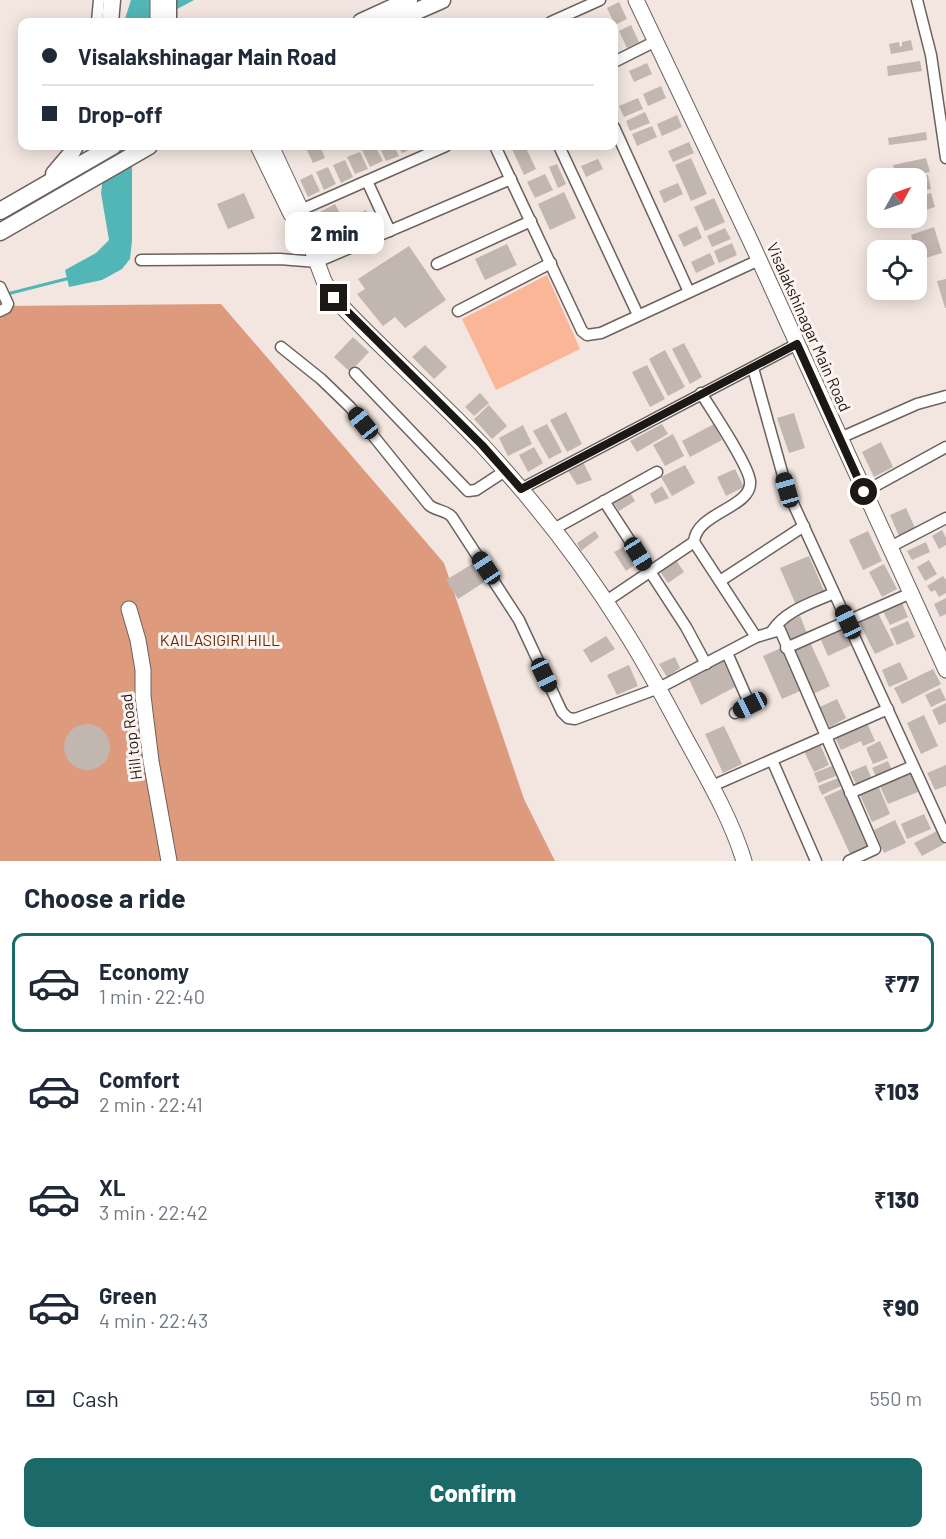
<!DOCTYPE html>
<meta charset="utf-8">
<style>
:root{--surface:#fff;--page:#f6f6f7;--text:#1f2937;--muted:#747a83;--line:#e0e1e3;--accent:#1c696a}
body{margin:0;font-family:Barlow,sans-serif;background:var(--page);color:var(--text);height:100vh;display:flex;flex-direction:column;font-size:22px;white-space:nowrap}
*{box-sizing:border-box;margin:0}
p{font-size:20px;color:var(--muted)}
.icon{flex:none;width:33px;height:33px;fill:none;stroke:currentColor;stroke-width:2;stroke-linecap:round;stroke-linejoin:round}
.map{position:relative;height:861px;overflow:hidden}
.side{display:flex;flex-direction:column;background:var(--surface);flex:1}
.side>*{flex:none}
.banner{position:absolute;left:18px;top:18px;width:600px;height:132px;border-radius:12px;box-shadow:0 3px 15px #0003;display:grid;align-content:center;height:132px;padding:0 24px;background:var(--surface)}
.needle{width:39px;rotate:50deg}
.buttons{position:absolute;left:867px;top:168px;display:grid;gap:12px}
.buttons a{display:grid;place-items:center;width:60px;height:60px;border-radius:12px;background:var(--surface);box-shadow:0 3px 15px #0003;font-size:30px}
.end{position:absolute;width:27px;height:27px;margin:-14px;border:8px solid #1c1816;background:#fff;box-shadow:0 0 0 3px #fff}
.from{border-radius:50%}
.bubble{position:absolute;height:42px;border-radius:12px;background:var(--surface);box-shadow:0 3px 15px #0003;font-size:20px;font-weight:800;line-height:42px;text-align:center}
.car{position:absolute;width:18px;height:36px;margin:-18px -9px;border-radius:8px;box-shadow:0 0 4px 2px #0007;background:linear-gradient(#222 24%,#8ab4d8 0 40%,#222 0 76%,#8ab4d8 0 86%,#222 0)}
.banner b{display:flex;align-items:center;gap:21px;height:57px;font-size:22px}
.banner b+b{border-top:2px solid var(--line)}
.banner i{width:15px;height:15px;background:var(--text)}
ul{padding:0;list-style:none}
li{display:flex;align-items:center;gap:18px;height:99px;margin:0 12px 9px;padding:0 12px;border:3px solid transparent;border-radius:12px}
li div{flex:1}
li b{display:block;font-size:22px}
li em{font-style:normal;font-weight:800}
li.current{border-color:var(--accent)}
li>.icon{width:54px;height:54px;stroke-width:1.5}
h2{padding:0 24px;font-size:27px;line-height:72px}
.pay{display:flex;align-items:center;gap:15px;height:66px;padding:0 24px;font-size:22px}
.pay p{margin-inline-start:auto}
.action{display:flex;gap:12px;margin-top:auto;padding:12px 24px}
.action a{flex:1;height:69px;border-radius:12px;background:var(--accent);color:#fff;font-size:24px;font-weight:800;line-height:69px;text-align:center}
.map>svg:first-child{display:block}
</style>
<div class="map">
<svg width="946" height="861" viewBox="0 0 946 861">
<rect width="100%" height="100%" fill="#f3e6e0"/>
<path fill="#fbb697" d="M547,275L580,349L496,390L462,319Z"/>
<path fill="#de9a7c" d="M221,304L444,563L524,799L555,861H0V306Z"/>
<g fill="#52b6b6">
<path d="M131,0H194L153,22H124Z"/>
<path d="M107,146H132V241L130,259L122,269L102,280L69,287L65,270L96,253L109,240L101,193Z"/>
</g>
<g fill="none" stroke-linecap="round" stroke-linejoin="round">
<path stroke="#52b6b6" stroke-width="3" d="M7,294L70,278"/>
</g>
<g fill="#c2b6b0">
<path d="M619,2L627,19L615,25L607,8Z"/>
<path d="M631,25L639,42L627,48L619,31Z"/>
<path d="M911,40L913,50L891,54L889,44L899,42L900,47L902,46V42Z"/>
<path d="M920,61L922,71L888,76L887,66Z"/>
<path d="M647,63L652,74L634,82L629,71Z"/>
<path d="M661,86L666,98L648,106L643,94Z"/>
<path d="M638,98L643,109L624,117L619,106Z"/>
<path d="M645,112L650,123L630,131L626,121Z"/>
<path d="M677,115L682,127L662,136L657,124Z"/>
<path d="M652,126L657,137L637,146L632,134Z"/>
<path d="M926,132L927,140L889,145L888,138Z"/>
<path d="M689,142L694,153L673,162L668,151Z"/>
<path d="M305,146H320L325,158L313,163Z"/>
<path d="M371,146H375L383,161L370,167L362,150Z"/>
<path d="M379,146H394L399,156L386,161Z"/>
<path d="M398,146H413L414,148L402,153Z"/>
<path d="M518,146H525L536,169L524,175L512,149Z"/>
<path d="M360,152L368,169L355,174L347,157Z"/>
<path d="M691,158L707,194L691,201L675,165Z"/>
<path d="M926,158L930,172L897,178L893,165Z"/>
<path d="M598,159L603,169L586,177L581,166Z"/>
<path d="M345,160L353,177L341,183L333,165Z"/>
<path d="M557,164L566,184L558,188L549,167Z"/>
<path d="M328,167L336,184L324,190L316,172Z"/>
<path d="M312,174L320,191L308,197L300,180Z"/>
<path d="M545,174L553,190L535,198L527,182Z"/>
<path d="M928,175L931,189L916,192V178Z"/>
<path d="M678,183L683,194L664,203L659,191Z"/>
<path d="M564,192L576,218L550,230L538,204Z"/>
<path d="M244,193L255,218L228,229L217,204Z"/>
<path d="M931,193L935,207L916,213V197Z"/>
<path d="M714,198L725,222L705,231L694,207Z"/>
<path d="M335,204L342,217L324,226L318,213Z"/>
<path d="M366,210L372,223L353,233L346,220Z"/>
<path d="M344,223L349,233L332,242L327,233Z"/>
<path d="M697,226L702,238L684,247L678,235Z"/>
<path d="M934,227L942,253L919,260L911,235Z"/>
<path d="M725,228L731,239L712,247L707,236Z"/>
<path d="M732,243L737,255L719,263L714,251Z"/>
<path d="M507,244L517,265L485,280L475,259Z"/>
<path d="M409,246L446,300L405,328L395,317L383,326L357,294L365,289L358,279Z"/>
<path d="M710,253L715,264L696,273L691,262Z"/>
<path d="M946,279V308H945L937,281Z"/>
<path d="M353,337L369,352L350,372L334,357Z"/>
<path d="M684,343L702,377L690,384L672,349Z"/>
<path d="M425,345L447,367L434,379L412,357Z"/>
<path d="M665,350L685,387L668,396L649,359Z"/>
<path d="M647,365L665,399L650,407L632,372Z"/>
<path d="M480,393L489,403L474,416L465,407Z"/>
<path d="M489,405L507,426L492,439L474,419Z"/>
<path d="M566,412L582,444L567,452L550,420Z"/>
<path d="M794,413L805,448L789,453L777,418Z"/>
<path d="M547,424L562,452L549,459L533,431Z"/>
<path d="M662,424L668,434L637,452L630,441Z"/>
<path d="M714,424L722,440L690,457L682,441Z"/>
<path d="M523,425L532,444L508,456L499,438Z"/>
<path d="M673,434L684,456L665,466L653,445Z"/>
<path d="M881,442L893,467L874,477L862,452Z"/>
<path d="M534,447L543,463L528,472L519,455Z"/>
<path d="M583,462L592,480L577,485L567,469Z"/>
<path d="M685,465L695,483L672,496L661,477Z"/>
<path d="M735,469L744,487L726,496L717,477Z"/>
<path d="M662,486L669,498L655,504L650,494Z"/>
<path d="M629,491L635,501L619,511L612,500Z"/>
<path d="M906,508L915,528L899,536L890,515Z"/>
<path d="M942,530L946,538V545L939,549L932,536Z"/>
<path d="M595,531L599,537L581,551L577,543Z"/>
<path d="M868,531L882,561L863,570L849,540Z"/>
<path d="M926,542L930,552L912,560L907,551Z"/>
<path d="M627,545L639,562L626,571L614,552Z"/>
<path d="M809,556L825,593L796,605L780,568Z"/>
<path d="M676,560L684,572L668,583L659,570Z"/>
<path d="M929,560L937,574L925,581L917,567Z"/>
<path d="M474,563L486,581L458,599L446,580Z"/>
<path d="M884,564L897,589L882,597L869,572Z"/>
<path d="M943,576L946,580V593L939,597L935,590L931,592L927,586Z"/>
<path d="M946,598V614L940,617L934,604Z"/>
<path d="M902,603L908,617L890,625L883,611Z"/>
<path d="M878,613L894,645L875,654L859,622Z"/>
<path d="M800,616L807,633L790,639L784,623Z"/>
<path d="M908,621L915,637L897,645L890,629Z"/>
<path d="M845,629L852,645L828,656L821,640Z"/>
<path d="M606,636L615,649L591,663L583,650Z"/>
<path d="M809,640L830,686L813,694L791,648Z"/>
<path d="M781,648L800,691L782,699L763,656Z"/>
<path d="M675,657L680,668L667,677L659,664Z"/>
<path d="M723,661L735,687L701,705L688,677Z"/>
<path d="M900,662L908,679L889,687L882,670Z"/>
<path d="M629,665L638,686L617,695L607,675Z"/>
<path d="M933,669L941,684L902,704L894,688Z"/>
<path d="M940,688L946,700L931,707L925,695Z"/>
<path d="M837,699L846,718L830,727L820,707Z"/>
<path d="M946,703V722L939,725L932,710Z"/>
<path d="M924,715L938,746L921,754L907,723Z"/>
<path d="M867,723L875,741L863,746L861,741L841,750L835,737Z"/>
<circle cx="87" cy="747" r="23"/>
<path d="M724,726L742,764L723,773L705,734Z"/>
<path d="M880,741L888,758L873,764L866,748Z"/>
<path d="M820,744L829,765L814,772L804,751Z"/>
<path d="M888,761L892,770L876,776L872,768Z"/>
<path d="M866,765L871,777L856,784L850,772Z"/>
<path d="M946,765V786L935,790L927,773Z"/>
<path d="M832,766L836,776L818,783L814,773Z"/>
<path d="M910,773L918,792L888,804L880,786Z"/>
<path d="M838,778L841,786L822,795L818,786Z"/>
<path d="M878,785L890,814L872,822L859,793Z"/>
<path d="M842,789L869,848L851,856L824,797Z"/>
<path d="M924,814L931,829L907,839L901,824Z"/>
<path d="M895,820L906,843L884,853L874,830Z"/>
<path d="M937,831L944,844L922,856L914,843Z"/>
</g>
<g fill="none" stroke-linecap="round" stroke-linejoin="round">
<defs>
<g id="street">
<path d="M917,0L931,55L946,158"/>
<path d="M97,22L99,0"/>
<path d="M551,22L600,0"/>
<path d="M614,62L654,42"/>
<path d="M614,127L689,292"/>
<path d="M495,146L582,331L587,335L601,333L759,260"/>
<path d="M559,146L638,315"/>
<path d="M367,181L390,231"/>
<path d="M296,212L446,146"/>
<path d="M141,260L280,259L317,262L511,179"/>
<path d="M437,264L531,221"/>
<path d="M0,287L8,304L6,308L0,311"/>
<path d="M458,311L551,263"/>
<path d="M281,347L321,379L350,407L429,505C436,511 446,510 452,517L519,620L562,712L568,718L575,719L659,688L756,637L780,630L875,849L849,861"/>
<path d="M753,368L787,490L946,837"/>
<path d="M355,373L468,491L476,490L505,471"/>
<path d="M840,438L917,404L946,396"/>
<path d="M521,489L797,344"/>
<path d="M864,492L946,447"/>
<path d="M604,501L686,627L706,664"/>
<path d="M552,530L657,472"/>
<path d="M694,542L756,637"/>
<path d="M890,547L946,518"/>
<path d="M720,581L804,526"/>
<path d="M605,602L694,542C696,512 753,508 750,481C748,464 712,411 701,393"/>
<path d="M772,631C786,610 812,603 834,593"/>
<path d="M786,648L911,593"/>
<path d="M727,653L750,705L735,713"/>
<path d="M772,760L816,861"/>
<path d="M712,786L888,709"/>
<path d="M850,793L913,766"/>
</g>
<g id="secondary">
<path d="M636,0L751,242L946,670"/>
<path d="M158,22V0"/>
<path d="M258,146L291,214L302,223"/>
<path d="M271,146L301,210L302,223L324,281L334,298C381,349 434,394 482,445C533,500 583,564 623,628C644,661 663,696 681,730C704,773 730,815 744,861"/>
<path d="M129,609L138,640L143,670V696L151,761L169,861"/>
</g>
<g id="primary">
<path d="M168,0V22"/>
<path d="M110,22L112,0"/>
<path d="M361,22L409,0"/>
<path d="M392,22L442,0"/>
<path d="M54,174L71,154L75,146"/>
<path d="M0,211L113,146"/>
<path d="M0,232L149,146"/>
</g>
</defs>
<use href="#street" stroke="#6c615c" stroke-width="13"/>
<use href="#secondary" stroke="#6c615c" stroke-width="17"/>
<use href="#primary" stroke="#6c615c" stroke-width="19"/>
<use href="#street" stroke="#fff" stroke-width="10"/>
<use href="#secondary" stroke="#fff" stroke-width="15"/>
<use href="#primary" stroke="#fff" stroke-width="16"/>
</g>
<g fill="none" stroke-linecap="round" stroke-linejoin="round">
<path stroke="#1c1816" stroke-width="8" d="M334,298L482,445L521,489L797,344L864,492"/>
</g>
<g text-anchor="middle" stroke-width="6" stroke-linejoin="round" paint-order="stroke">
<g font-size="16" fill="#1c1816" stroke="#fef4ef">
<text transform="translate(809 327) rotate(66)" y="6">Visalakshinagar Main Road</text>
<text transform="translate(131 737) rotate(-97)" y="6">Hill top Road</text>
</g>
<g font-size="16" fill="#672a07" stroke="#fef4ef">
<text x="220" y="646">KAILASIGIRI HILL</text>
</g>
</g>
</svg>
<div class="buttons">
<a><svg class="needle" viewBox="-14 -14 28 28"><path d="M0-13l5 13h-10z" fill="#e53935"/><path d="M0 13l5-13h-10z" fill="#747a83"/></svg></a>
<a><svg class="icon" aria-label="locate" viewBox="0 0 24 24"><circle cx="12" cy="12" r="6"/><path d="M12 2v4M12 18v4M2 12h4M18 12h4"/></svg></a>
</div>
<i class="end from" style="left:864px;top:492px"></i>
<i class="end" style="left:334px;top:298px"></i>
<div class="bubble" style="left:285px;top:212px;width:99px">2 min</div>
<i class="car" style="left:363px;top:423px;rotate:321deg"></i>
<i class="car" style="left:787px;top:490px;rotate:344deg"></i>
<i class="car" style="left:638px;top:554px;rotate:148deg"></i>
<i class="car" style="left:486px;top:568px;rotate:326deg"></i>
<i class="car" style="left:848px;top:622px;rotate:335deg"></i>
<i class="car" style="left:544px;top:675px;rotate:155deg"></i>
<i class="car" style="left:750px;top:705px;rotate:243deg"></i>
<div class="banner">
<b><i class="from"></i>Visalakshinagar Main Road</b>
<b><i></i>Drop-off</b>
</div>
</div>
<section class="side">
<h2>Choose a ride</h2>
<ul>
<li class="current"><svg class="icon" aria-label="car" viewBox="0 0 24 24"><path d="M5 17H2v-5l4-1 3-4h7l3 4 3 1v5h-3M9 17h6M6 11h13"/><circle cx="7" cy="17" r="2"/><circle cx="17" cy="17" r="2"/></svg><div><b>Economy</b><p>1 min · 22:40</p></div><em>₹77</em></li>
<li><svg class="icon" aria-label="car" viewBox="0 0 24 24"><path d="M5 17H2v-5l4-1 3-4h7l3 4 3 1v5h-3M9 17h6M6 11h13"/><circle cx="7" cy="17" r="2"/><circle cx="17" cy="17" r="2"/></svg><div><b>Comfort</b><p>2 min · 22:41</p></div><em>₹103</em></li>
<li><svg class="icon" aria-label="car" viewBox="0 0 24 24"><path d="M5 17H2v-5l4-1 3-4h7l3 4 3 1v5h-3M9 17h6M6 11h13"/><circle cx="7" cy="17" r="2"/><circle cx="17" cy="17" r="2"/></svg><div><b>XL</b><p>3 min · 22:42</p></div><em>₹130</em></li>
<li><svg class="icon" aria-label="car" viewBox="0 0 24 24"><path d="M5 17H2v-5l4-1 3-4h7l3 4 3 1v5h-3M9 17h6M6 11h13"/><circle cx="7" cy="17" r="2"/><circle cx="17" cy="17" r="2"/></svg><div><b>Green</b><p>4 min · 22:43</p></div><em>₹90</em></li>
</ul>
<div class="pay"><svg class="icon" aria-label="cash" viewBox="0 0 24 24"><path d="M3 7h18v10H3z"/><circle cx="12" cy="12" r="2"/></svg>Cash<p>550 m</p></div>
<div class="action"><a>Confirm</a></div>
</section>
